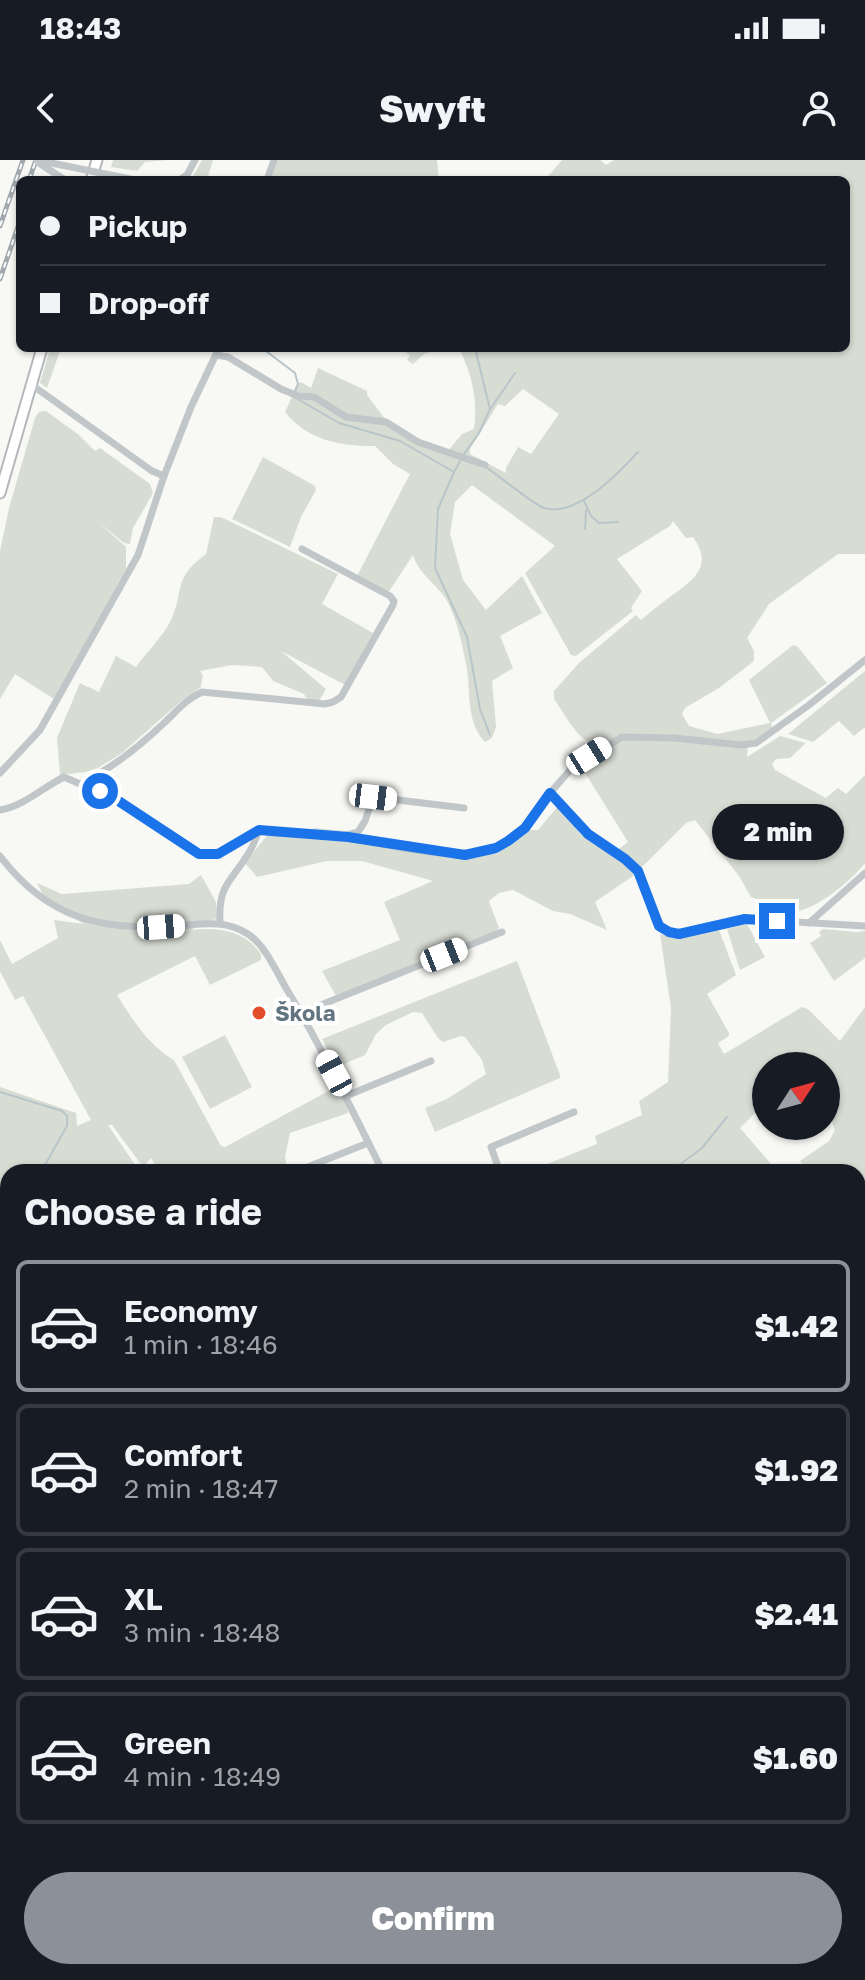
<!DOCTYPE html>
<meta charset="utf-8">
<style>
:root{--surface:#171b24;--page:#242831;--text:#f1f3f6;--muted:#9ea1a6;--line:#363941;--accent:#8c9099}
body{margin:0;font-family:"Golos Text",sans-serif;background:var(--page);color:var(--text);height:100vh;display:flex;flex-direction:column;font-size:30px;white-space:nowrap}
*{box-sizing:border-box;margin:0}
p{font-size:26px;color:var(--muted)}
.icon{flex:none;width:44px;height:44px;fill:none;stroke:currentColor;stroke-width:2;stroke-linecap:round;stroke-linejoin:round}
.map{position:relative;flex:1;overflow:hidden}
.details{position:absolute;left:0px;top:1004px;width:866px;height:816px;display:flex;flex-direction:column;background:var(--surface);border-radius:24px 24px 0 0;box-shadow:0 2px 6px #0004}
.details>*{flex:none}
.hud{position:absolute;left:16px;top:16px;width:834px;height:176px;border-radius:12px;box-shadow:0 2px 6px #0004;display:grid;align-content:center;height:176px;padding:0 24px;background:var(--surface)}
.needle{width:52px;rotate:54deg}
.buttons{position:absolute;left:752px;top:892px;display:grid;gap:16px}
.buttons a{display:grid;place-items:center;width:88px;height:88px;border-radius:50%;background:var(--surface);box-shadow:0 2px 6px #0004;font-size:40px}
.end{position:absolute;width:36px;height:36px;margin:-18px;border:10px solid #1a73e8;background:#fff;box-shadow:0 0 0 4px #fff}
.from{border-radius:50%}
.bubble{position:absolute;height:56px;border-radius:28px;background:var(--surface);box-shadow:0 2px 6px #0004;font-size:26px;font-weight:800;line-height:56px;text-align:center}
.car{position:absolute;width:24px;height:48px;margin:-24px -12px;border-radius:10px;box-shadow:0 0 6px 2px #0007;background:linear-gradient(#fff 24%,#345 0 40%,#fff 0 76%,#345 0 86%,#fff 0)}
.hud b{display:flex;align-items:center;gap:28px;height:76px;font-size:30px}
.hud b+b{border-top:2px solid var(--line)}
.hud i{width:20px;height:20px;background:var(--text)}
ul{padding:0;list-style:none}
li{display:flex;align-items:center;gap:24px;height:132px;margin:0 16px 12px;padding:0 8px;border:4px solid var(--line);border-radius:12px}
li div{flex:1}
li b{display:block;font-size:30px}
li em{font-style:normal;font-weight:800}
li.active{border-color:var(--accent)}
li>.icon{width:72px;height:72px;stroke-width:1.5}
h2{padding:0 24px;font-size:36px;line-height:96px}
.cta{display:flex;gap:16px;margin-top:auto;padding:16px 24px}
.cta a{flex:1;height:92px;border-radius:48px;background:var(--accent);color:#fff;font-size:32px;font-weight:800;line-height:92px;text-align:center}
.status{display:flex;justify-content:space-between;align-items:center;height:56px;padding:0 40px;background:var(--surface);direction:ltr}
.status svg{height:22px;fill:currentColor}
header{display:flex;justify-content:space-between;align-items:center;height:104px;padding:0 24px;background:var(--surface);font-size:36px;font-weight:800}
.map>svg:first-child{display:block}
</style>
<div class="status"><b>18:43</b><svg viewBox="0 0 49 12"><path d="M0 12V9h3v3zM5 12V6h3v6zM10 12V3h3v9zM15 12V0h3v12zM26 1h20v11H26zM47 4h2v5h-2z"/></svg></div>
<header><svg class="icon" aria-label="back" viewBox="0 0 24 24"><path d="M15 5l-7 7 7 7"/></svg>Swyft<svg class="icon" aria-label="person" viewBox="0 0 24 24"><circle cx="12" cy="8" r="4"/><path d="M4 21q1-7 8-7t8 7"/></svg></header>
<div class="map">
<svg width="865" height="1820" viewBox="0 0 865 1820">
<rect width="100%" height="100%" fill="#f8f8f5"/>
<g fill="#d8ddd4" fill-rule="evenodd">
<path d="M113,0H169L145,2L137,11L111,7Z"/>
<path d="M202,0H213L207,20H191Z"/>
<path d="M277,0H437L439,20H271Z"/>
<path d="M562,0H600L606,5L614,0H865V394H838L769,444L747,478L754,491V501L719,528L685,548L682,554L689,566L717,574L770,563L749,520L793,485L797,486L827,523L771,563L773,570L748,583L747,597L780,576L806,583L790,598L776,599L772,604L775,610L826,638L838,628L846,634L865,615V703C850,722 810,756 785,752C775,750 772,742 764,740C760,739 755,739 751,737L739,716L695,660L686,663L633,716L595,742L607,770L570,754L553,751L513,730L499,733L489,741L499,768L497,772L336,836L322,811L400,780L384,742L433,721L362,701H327L257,717L245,703L270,672L305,673L315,668L345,671L357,683L497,694L530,670H538L558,646L581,675L612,694L628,682L582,608L597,598L601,586C579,585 566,555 554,539V531L579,503L636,455L641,460C653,450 665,440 678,431C699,415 711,403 693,377L686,378L673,361L670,366L617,399L642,431L631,448L633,451L576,496L571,495L525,413L555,386L472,325L455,342L450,374L463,420L486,450L522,416L542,453L500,476L513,508L492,521L496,567L492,578L485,582C464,560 472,526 465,499C461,480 456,456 446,439C435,423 419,414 413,395L388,433L357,416L410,314L393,304L375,286C341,286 308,281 285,252L298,224L301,222L311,228L318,208L367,231V235L394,271L448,291L462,274L474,269C478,238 472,216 459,188H846V20H545ZM523,229L559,254L531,294L518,287L506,308V313L470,294V289L498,244L505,246Z"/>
<path d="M50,188H61L47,228L40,223Z"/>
<path d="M399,188H442L424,194L413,204L407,200L410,195Z"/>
<path d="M46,251L79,275L95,291L100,288L150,324L153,333L133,368L130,384L124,383L97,361L126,387V409L54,539L15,514L0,539V391L9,348L35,258L39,252Z"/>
<path d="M263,297L315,326L316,330L301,357L290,387L232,359Z"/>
<path d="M214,357H221L338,414L322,444L373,473L345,525L281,491L326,529L319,541L307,539L304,534L273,521L262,507L232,505L200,511L203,515L201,527L180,542L122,593L98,608L86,612L60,615L57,578L80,523L99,532L116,496L136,507C146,493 164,475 171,460C185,429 172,419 206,394Z"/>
<path d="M865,511V567L854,576L839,561L813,582L788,574Z"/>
<path d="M201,715L216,742L217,759L204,762L191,770C219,767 244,770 261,794V800L210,825L195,796L117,835C132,859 149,886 174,900L221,986L225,987L336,927L347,944L348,953L290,973L285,997L287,1008L278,1012H159L151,998L143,1007L112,965H108L140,1012H8V1074L5,1073L0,1054V927L76,953L77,966L91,960L23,836L15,840L0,811V780L12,804L58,778L54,760L83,764L43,735L37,723L62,734L189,724Z"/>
<path d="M747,764L765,797L740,810L727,769Z"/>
<path d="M714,768L719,770L736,815L707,834L729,873V876L718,883L724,894L802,847L808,849L840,881L865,847V1137L858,1125V1012H803L806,1009L800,1001L829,981L835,970L826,946V906H818V900L812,906H766V949L757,951L740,968L772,1005V1012H527L597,984L595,976L642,955L639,941L668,922L671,848L660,774L672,778Z"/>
<path d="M823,769L857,772L865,771V798L834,821L810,783L821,776L819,772Z"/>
<path d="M517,801L560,915V918L435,972L425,948L447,939L486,914L482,900L465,877L461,876L443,882L438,878L422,853L413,852L386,865L376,874L365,895L337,907L322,879Z"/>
<path d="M225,875L252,927L210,949L182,897Z"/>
<path d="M8,1468V1516L0,1517V1469Z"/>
<path d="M8,1521V1625L0,1627V1522Z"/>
<path d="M865,1567V1640L860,1643H858V1577Z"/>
<path d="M538,1812H580L585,1820H528Z"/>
<path d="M623,1812H665L670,1820H612Z"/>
<path d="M670,1812H751L757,1820H675Z"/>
</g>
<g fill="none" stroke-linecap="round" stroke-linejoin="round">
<g stroke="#b8c5c9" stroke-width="2">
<path d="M262,188L295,213L298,224L294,233"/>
<path d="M296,238L339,263L400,281L454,312L461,299"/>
<path d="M491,248L515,213"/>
<path d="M464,294L479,273L490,249L475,188"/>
<path d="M487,308C501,317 531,343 544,348C576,358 619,313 638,292"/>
<path d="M454,312L438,349L435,408L467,477L480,549L490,575"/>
<path d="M584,341L591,356L599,363L618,362"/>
<path d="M585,369L586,350"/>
<path d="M0,932L62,951L67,956V966L41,1012"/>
<path d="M670,1012L702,988L727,957"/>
<path d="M858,1270L865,1266"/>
<path d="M201,1820L206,1812"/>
</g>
<defs>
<g id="major">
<path d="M91,20L97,0"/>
<path d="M0,333L42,188"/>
</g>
</defs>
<use href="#major" stroke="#b3b8bc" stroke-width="13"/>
<g stroke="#c1c6c9" stroke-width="7">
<path d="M179,20L187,15L195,0"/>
<path d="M267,20L274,0"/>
<path d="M216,195L228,197L281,229L298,236L314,237L346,257L386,262L418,282L485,305"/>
<path d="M32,225L152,311L164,316"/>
<path d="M0,613L40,570L138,395L164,316L191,247L219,188"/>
<path d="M82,623C112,608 140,586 164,563C177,551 185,540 202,532L325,544L333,542L341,537L393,445L394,441L390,436L302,389"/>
<path d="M550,633L571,609L622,577L674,578L741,585L756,583L809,545L865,500"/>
<path d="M0,650C24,646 42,628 64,617L117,640L199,694H218L259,670C256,678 253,687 248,694C231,722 218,725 220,762"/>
<path d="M259,670C288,672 318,672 346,677C391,685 463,706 505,683C526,672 537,651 550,633C564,645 573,663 588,674C603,687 628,694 638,711C652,734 646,768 679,774L745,759L865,766"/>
<path d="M343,676L358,672L365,661L373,637L464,648"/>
<path d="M0,696C48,759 101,771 177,766C202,764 225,759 248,774C265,785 276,811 286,828C322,888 352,950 383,1012"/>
<path d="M809,763L865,713"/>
<path d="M301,853L502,772"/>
<path d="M346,936L431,901"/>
<path d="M295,1012L368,983"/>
<path d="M500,1012L491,987L574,952"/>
<path d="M0,1146L8,1158"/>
<path d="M858,1301L865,1295"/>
<path d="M858,1654L865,1648"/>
<path d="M858,1663L865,1675"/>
<path d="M667,1812L673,1820"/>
<path d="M163,1820L165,1812"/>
<path d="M355,1820V1812"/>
<path d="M610,1820L621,1812"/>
</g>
<use href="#major" stroke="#fff" stroke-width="9"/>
<defs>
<g id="rail">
<path d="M29,20L36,0"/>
<path d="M0,66L23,0"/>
<path d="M0,119L20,61"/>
</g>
</defs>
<use href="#rail" stroke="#a0a8ad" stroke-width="5"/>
<use href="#rail" stroke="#fff" stroke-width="2" stroke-dasharray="6" stroke-linecap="butt"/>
<g stroke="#c1c6c9" stroke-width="7">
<path d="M37,0L135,20"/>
<path d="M39,3L65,20"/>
</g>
</g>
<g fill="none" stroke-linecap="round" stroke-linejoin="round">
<path stroke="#1a73e8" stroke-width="10" d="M100,631L117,640L199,694H218L259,670L348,677L465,695L496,688L508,681L525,668L550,633L588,674L625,699L638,711L659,766L669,772L679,774L745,759L777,761"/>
</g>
<circle fill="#e34d2a" stroke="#fff" stroke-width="3" cx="259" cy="853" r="8"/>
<g text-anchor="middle" stroke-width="8" stroke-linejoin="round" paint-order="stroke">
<g font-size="22" font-weight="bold" fill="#637580" stroke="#fff" text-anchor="start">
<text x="275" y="861">Škola</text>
</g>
</g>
</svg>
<div class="buttons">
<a><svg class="needle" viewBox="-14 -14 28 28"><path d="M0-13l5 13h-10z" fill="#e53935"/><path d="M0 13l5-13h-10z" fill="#9ea1a6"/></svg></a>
</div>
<i class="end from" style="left:100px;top:631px"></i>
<i class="end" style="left:777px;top:761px"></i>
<div class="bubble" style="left:712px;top:644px;width:132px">2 min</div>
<i class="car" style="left:589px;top:596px;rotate:58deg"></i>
<i class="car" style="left:373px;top:637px;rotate:97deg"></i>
<i class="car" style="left:161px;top:767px;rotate:86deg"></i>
<i class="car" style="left:444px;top:795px;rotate:68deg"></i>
<i class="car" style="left:334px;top:913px;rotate:332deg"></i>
<div class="hud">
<b><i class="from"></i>Pickup</b>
<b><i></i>Drop-off</b>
</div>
<section class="details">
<h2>Choose a ride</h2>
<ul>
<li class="active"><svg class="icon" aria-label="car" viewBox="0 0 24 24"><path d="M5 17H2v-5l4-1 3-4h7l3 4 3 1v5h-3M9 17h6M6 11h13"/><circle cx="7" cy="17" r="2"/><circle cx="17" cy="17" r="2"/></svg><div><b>Economy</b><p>1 min · 18:46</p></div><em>$1.42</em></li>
<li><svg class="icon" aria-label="car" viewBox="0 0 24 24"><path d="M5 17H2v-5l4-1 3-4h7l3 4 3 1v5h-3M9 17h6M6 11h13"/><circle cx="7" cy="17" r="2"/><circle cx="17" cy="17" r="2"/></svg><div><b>Comfort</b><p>2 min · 18:47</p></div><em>$1.92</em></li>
<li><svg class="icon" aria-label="car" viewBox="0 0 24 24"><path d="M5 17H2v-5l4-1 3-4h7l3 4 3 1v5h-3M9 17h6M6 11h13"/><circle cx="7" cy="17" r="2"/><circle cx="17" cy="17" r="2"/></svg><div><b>XL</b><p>3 min · 18:48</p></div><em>$2.41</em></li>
<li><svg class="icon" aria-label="car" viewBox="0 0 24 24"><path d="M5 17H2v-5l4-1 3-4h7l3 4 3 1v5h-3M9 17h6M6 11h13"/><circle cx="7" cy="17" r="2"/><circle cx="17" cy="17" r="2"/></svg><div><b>Green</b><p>4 min · 18:49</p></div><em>$1.60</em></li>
</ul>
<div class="cta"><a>Confirm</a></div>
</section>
</div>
